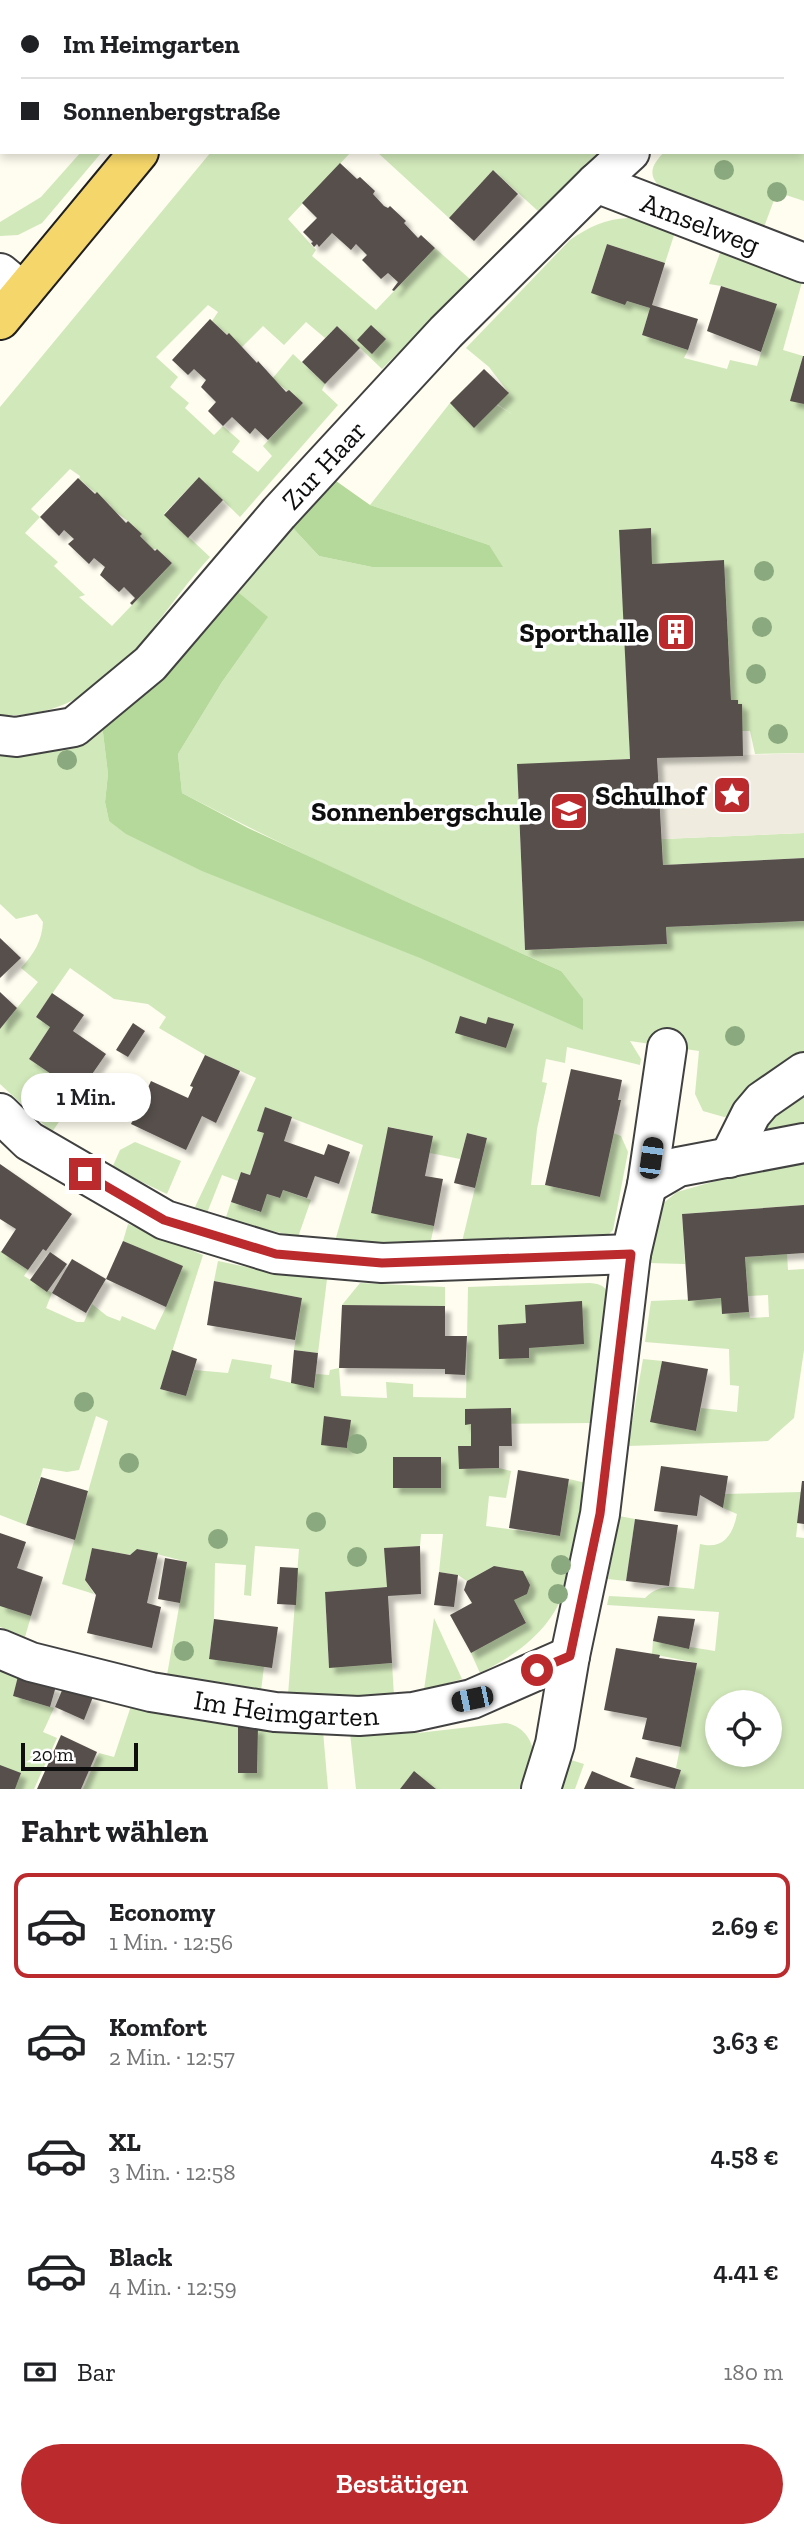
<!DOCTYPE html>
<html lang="de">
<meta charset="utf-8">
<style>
:root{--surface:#fff;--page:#f6f6f6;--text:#202124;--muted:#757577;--line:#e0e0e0;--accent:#bb2a2d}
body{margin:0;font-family:"Zilla Slab",serif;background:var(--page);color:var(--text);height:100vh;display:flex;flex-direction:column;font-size:26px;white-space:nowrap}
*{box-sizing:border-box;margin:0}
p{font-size:23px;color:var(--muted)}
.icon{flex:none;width:38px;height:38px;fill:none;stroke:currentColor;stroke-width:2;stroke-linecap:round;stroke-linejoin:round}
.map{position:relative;height:1789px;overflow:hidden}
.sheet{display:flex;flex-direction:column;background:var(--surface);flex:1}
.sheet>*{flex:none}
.guide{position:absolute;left:0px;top:0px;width:805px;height:154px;box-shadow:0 4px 10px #0003;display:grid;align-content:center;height:154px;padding:0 21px;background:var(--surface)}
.buttons{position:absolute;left:705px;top:1690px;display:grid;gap:14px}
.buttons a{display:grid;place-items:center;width:77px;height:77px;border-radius:50%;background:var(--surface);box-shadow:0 4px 10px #0003;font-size:35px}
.scale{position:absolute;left:21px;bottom:18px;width:117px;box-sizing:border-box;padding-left:7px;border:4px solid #0e0e0e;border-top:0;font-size:19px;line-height:24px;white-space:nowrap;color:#0e0e0e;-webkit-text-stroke:5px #fff;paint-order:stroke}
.end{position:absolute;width:32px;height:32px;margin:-16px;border:9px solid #bb2a2d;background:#fff;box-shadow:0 0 0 4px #fff}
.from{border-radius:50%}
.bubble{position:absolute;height:49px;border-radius:24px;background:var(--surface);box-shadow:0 4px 10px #0003;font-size:23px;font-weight:600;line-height:49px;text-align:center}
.car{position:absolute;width:21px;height:42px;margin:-21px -10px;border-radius:9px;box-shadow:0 0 5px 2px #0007;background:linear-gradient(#222 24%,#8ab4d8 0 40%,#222 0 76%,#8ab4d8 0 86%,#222 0)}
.guide b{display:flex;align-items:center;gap:24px;height:66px;font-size:26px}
.guide b+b{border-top:2px solid var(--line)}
.guide i{width:18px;height:18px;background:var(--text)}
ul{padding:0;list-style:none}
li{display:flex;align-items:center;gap:21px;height:105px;margin:0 14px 10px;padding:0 7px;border:4px solid transparent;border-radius:14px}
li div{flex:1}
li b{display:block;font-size:26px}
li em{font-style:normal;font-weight:600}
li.on{border-color:var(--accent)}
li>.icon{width:63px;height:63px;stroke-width:1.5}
h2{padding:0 21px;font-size:32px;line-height:84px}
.pay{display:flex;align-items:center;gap:18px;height:77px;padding:0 21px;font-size:26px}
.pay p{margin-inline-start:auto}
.button{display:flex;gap:14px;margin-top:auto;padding:14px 21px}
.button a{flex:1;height:80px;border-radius:42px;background:var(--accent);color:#fff;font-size:28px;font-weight:600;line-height:80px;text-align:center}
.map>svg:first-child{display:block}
</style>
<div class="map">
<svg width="804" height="1789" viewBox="0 0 804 1789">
<defs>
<filter id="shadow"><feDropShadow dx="6" dy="6" stdDeviation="2" flood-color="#0004"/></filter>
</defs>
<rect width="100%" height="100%" fill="#fffcf0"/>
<g fill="#d1e8ba" fill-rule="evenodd">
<path d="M549,0H755L754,2Z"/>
<path d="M804,123V201L777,192L764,227L659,186C647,173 653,164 664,152H803Z"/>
<path d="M81,152H102L42,223L18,235L0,236V222L41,197Z"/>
<path d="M211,152H351L288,219L316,250L312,256L376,310L435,248L471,280L382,369L337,326L325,338L306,322L284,345L263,326L242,347L212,321L218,312L208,305L156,357L178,377L170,387L189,403L185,408L214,435L223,426L240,441L232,452L258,472L272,456L263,446L303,403L272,379L293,354L325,384L322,390L338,405L240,517L199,477L164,514L210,557C148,625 108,720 0,715V407ZM70,469L80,476L79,479C90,489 101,496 111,506L110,508L128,521L152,549H157L172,563L112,626L79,597L85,595L54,566L58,562L25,533L40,517L31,509Z"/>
<path d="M377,152H599L538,211L493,170L449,218Z"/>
<path d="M628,218L645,221L675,232L665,263L607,244L591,293L625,304L627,301L650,308L642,335L688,350L684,358L727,369L730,360L757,366L776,304L721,286L709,284L721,250L802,282L783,350L803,356L791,400L804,404V753L755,754L750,731H742L737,700H731L724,560L652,564L651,529L620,530L630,759L517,765L525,950L667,944L666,927L804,921V1143L771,1151L750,1114L724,1117L703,1111L695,1094L699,1051L630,1041L641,1059L640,1065L567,1047L565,1063L546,1059L542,1082L547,1083L537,1129L531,1185H545L600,1197L613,1133L621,1136L628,1152L613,1230L608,1235L461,1246L487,1138L467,1133L460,1159L430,1153L432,1136L389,1127L371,1212L434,1226L430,1245L335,1241L363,1145L265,1108L257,1131L264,1133L250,1175L241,1172L238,1181L222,1175L207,1213L195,1207L256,1078L205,1055L159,1028L166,1017L148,1004L114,999L70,968L36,1017L50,1027L29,1059L79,1093L52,1132L0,1084V1029L38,982L21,968C34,954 42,941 43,922L37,914L16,919L0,904V754H40L100,708L108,774L105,802L109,821L583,1029L561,971C434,914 305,858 182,793L178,754L222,682L267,618L222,579L279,513L319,556L372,567L489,545L370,505L450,403L466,387L512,414L497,404L508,392L489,367L466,348L570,240C589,227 605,219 628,218Z"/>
<path d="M804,833V858L663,865L662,839Z"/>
<path d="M135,1142L181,1161L167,1194L112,1168L120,1150Z"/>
<path d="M804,1156V1205L682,1214L685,1264L649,1263L661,1205L677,1192Z"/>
<path d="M283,1190L311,1200L298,1237L225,1220L231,1202L260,1212L267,1194L279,1198Z"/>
<path d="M128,1224L203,1255L160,1389L186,1396L194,1370L228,1373L232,1359L272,1365L270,1378L314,1388L316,1374L329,1375L330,1370L339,1368L341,1396L387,1398L386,1382L413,1384V1397L466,1398L468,1287L590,1283C601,1284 606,1286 609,1297L594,1423L472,1424L471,1446H459V1469L499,1468L511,1471L506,1498L489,1496L486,1526L560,1536L569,1479L586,1483C572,1575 574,1627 480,1673L471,1653L526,1622L494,1566L467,1581L458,1575L439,1572L443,1534H421L420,1546L387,1548V1587L325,1592L329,1667L392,1663L394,1697L360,1699L288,1695L299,1549L255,1546L251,1596L244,1595L246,1565L215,1563L214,1619L209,1658L264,1666L261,1691L167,1675L187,1562L138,1549L130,1555L92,1548L85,1580L94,1594L62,1584L108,1421L96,1416L79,1470L67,1472L43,1468L26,1525L0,1515V1251L28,1270L24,1276L52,1293L46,1308L77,1322H84L92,1304L107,1316L120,1321L122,1316L155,1330L166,1307L123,1241Z"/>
<path d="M787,1254L788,1270L804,1269V1350L794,1418L768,1441L628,1446L643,1359L662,1361L650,1421L696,1431L701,1408L737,1412L739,1386L730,1385L729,1349L645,1342L651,1301L721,1298L722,1314L749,1312L750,1318L769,1317L768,1295L748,1296L745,1257Z"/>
<path d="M218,1261L270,1272L327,1279L318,1353L294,1350L302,1298L214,1281Z"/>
<path d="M360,1283L445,1287V1306L342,1305Z"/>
<path d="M801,1492L796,1537L804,1538V1789H675L681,1770L676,1768L697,1663L652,1654L653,1641L715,1651L719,1612L607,1605L609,1596L645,1598C660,1583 674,1587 694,1589L700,1544C723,1550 733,1535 737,1514L723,1508L725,1494ZM718,1703H770V1755H718Z"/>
<path d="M619,1516L635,1519L626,1581L608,1579Z"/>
<path d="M0,1605L31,1616L25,1637L0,1627Z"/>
<path d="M434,1618L462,1679L424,1690Z"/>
<path d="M0,1669L18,1676L13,1696L54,1708L43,1732L57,1738L34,1789H0Z"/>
<path d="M132,1703L323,1731L328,1789H83L99,1753L114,1757ZM238,1727H258L257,1773H238Z"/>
<path d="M505,1723C520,1724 534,1739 533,1755C532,1766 525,1779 522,1789H436L414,1772L400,1789H356L350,1733H418Z"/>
<path d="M571,1760L584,1764L575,1789H559Z"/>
</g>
<g fill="#b5d99a">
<path d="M319,469L370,505L489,545L503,567H372L319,556L279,513Z"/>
<path d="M222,579L268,617L222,682L178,754L182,793L248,828L403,900L561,971L583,999V1030L420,958L202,871L126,834L109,821L105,802L108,774L100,708Z"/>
</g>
<path fill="#efebdf" d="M804,753V833L662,839L657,758Z"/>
<g fill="#57504b" filter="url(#shadow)">
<path d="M340,163L357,179L360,177L375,191L373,194L384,206L388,208L390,206L406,221L404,223L418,238L421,235L435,248L394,291L392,290L398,282L388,273L381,279L362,260L367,255L356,244L351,250L332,233L319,247L317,244L314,247L311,243L313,242L303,232L317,218L302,203Z"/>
<path d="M493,170L518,194L474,241L449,218Z"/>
<path d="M607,244L665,263L652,305L698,319L688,350L642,335L650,308L627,301L625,305L591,293Z"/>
<path d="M721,286L777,304L761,352L707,331Z"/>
<path d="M210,319L227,335L229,333L257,363L258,361L286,392L289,390L303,403L268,440L255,428L250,434L232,417L223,426L208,411L216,402L201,387L206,380L194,369L188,375L172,360Z"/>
<path d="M371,325L386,339L372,354L357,340Z"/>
<path d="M337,326L360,348L325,384L302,362Z"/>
<path d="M803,356H804V404L790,401Z"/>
<path d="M484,369L509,393L474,428L450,403Z"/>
<path d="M199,477L223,500L188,538L164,515Z"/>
<path d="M78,478L95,494L97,492L126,523L128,521L142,534L140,536L155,551L157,549L172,563L132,605L130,603L135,598L124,587L119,592L100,575L105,567L94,558L89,564L68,544L74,539L64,530L59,536L40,517Z"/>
<path d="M651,528L652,564L724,560L731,700H738V704H742L743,756L657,758L663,865L804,858V921L666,927L667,944L525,950L517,764L630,759L619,530Z"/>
<path d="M0,938L21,958L0,978Z"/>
<path d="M0,992L17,1008L0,1029Z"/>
<path d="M52,993L84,1015L73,1031L106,1054L79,1093L29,1059L50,1027L36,1017Z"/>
<path d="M460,1016L486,1024L488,1017L514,1024L506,1048L455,1033Z"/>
<path d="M133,1023L145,1031L128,1057L116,1050Z"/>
<path d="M205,1055L240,1071L216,1123L202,1116L186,1150L131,1124L151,1081L188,1098L193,1087L190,1086Z"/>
<path d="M571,1069L622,1080L618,1100H621L600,1197L545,1185Z"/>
<path d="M265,1107L292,1117L284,1141L324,1155L328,1144L350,1152L339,1184L315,1176L307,1198L283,1190L280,1198L267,1194L261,1212L231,1202L241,1172L250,1175L264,1133L257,1131Z"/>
<path d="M388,1127L433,1136L425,1176L443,1179L434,1226L371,1213Z"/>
<path d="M467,1133L487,1138L475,1188L454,1183Z"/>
<path d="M0,1164L72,1214L46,1251L43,1249L28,1270L1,1252L16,1229L0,1219Z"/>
<path d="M804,1205V1253L745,1257L749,1312L722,1314L721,1298L688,1301L682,1214Z"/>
<path d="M123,1241L183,1266L166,1307L106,1279Z"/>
<path d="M50,1252L67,1264L47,1292L30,1280Z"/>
<path d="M72,1259L106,1279L86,1313L52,1293Z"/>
<path d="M214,1281L302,1298L295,1340L207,1325Z"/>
<path d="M582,1301L584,1344L529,1348V1358L499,1359L498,1325L526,1323L525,1305Z"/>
<path d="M342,1305L445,1306V1336H467L465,1375L445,1374V1369L339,1368Z"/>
<path d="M172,1350L197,1359L186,1396L160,1389Z"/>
<path d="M294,1350L318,1353L314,1388L291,1383Z"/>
<path d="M662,1361L708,1369L696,1431L650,1422Z"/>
<path d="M511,1408L512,1446H499V1468L459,1469L458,1446H471V1424L465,1425V1409Z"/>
<path d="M324,1416L351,1420L347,1448L321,1445Z"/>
<rect x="393" y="1457" width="48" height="31"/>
<path d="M661,1466L728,1476L723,1508L700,1495L697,1516L654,1511Z"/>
<path d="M518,1470L569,1479L560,1536L509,1528Z"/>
<path d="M41,1477L88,1491L75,1540L26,1525Z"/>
<path d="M802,1481H804V1524L797,1523Z"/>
<path d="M635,1519L678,1525L669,1586L626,1581Z"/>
<path d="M0,1533L26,1542L17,1568L43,1577L31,1616L0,1606Z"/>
<path d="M420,1546L421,1594L388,1596L392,1663L329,1668L325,1592L387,1587L384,1548Z"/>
<path d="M92,1548L130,1555L137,1549L158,1553L147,1603L161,1607L152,1648L87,1633L96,1595L85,1580Z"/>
<path d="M165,1558L187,1562L180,1603L158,1599Z"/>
<path d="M494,1566L523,1571L530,1585L527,1594L514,1600L526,1623L471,1653L450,1615L472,1603L464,1590L467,1581Z"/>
<path d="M280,1567L298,1568L296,1605L277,1604Z"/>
<path d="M439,1572L458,1575L454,1607L434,1605Z"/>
<path d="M658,1616L695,1619L689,1649L653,1641Z"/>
<path d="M214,1619L278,1627L272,1668L209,1659Z"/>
<path d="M616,1648L660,1655L659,1658L697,1663L681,1747L642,1739L647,1718L604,1710Z"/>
<path d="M18,1676L56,1686L50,1707L13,1696Z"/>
<path d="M63,1688L93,1697L84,1720L55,1707Z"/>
<path d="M238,1727H258L257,1773H238Z"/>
<path d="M61,1735L97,1752L81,1789H37Z"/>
<path d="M636,1757L681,1770L675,1789L630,1777Z"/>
<path d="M0,1765L21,1773L15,1789H0Z"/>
<path d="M414,1771L436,1789H400Z"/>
<path d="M592,1771L635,1789H584Z"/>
</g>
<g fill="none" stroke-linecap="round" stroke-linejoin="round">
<defs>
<g id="minor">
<path d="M787,2L789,0"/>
<path id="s1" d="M596,183L804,263"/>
<path d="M0,273L23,292"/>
<path id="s2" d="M0,735L16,737L74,727L150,664L279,513L446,332L596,183L630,152"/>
<path d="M0,1113L29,1141L165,1220L276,1254L382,1263L631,1254"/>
<path d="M729,1158L751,1114L762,1101L804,1072"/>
<path d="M647,1185L678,1167L804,1143"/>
<path id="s3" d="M0,1649L31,1662L151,1692L275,1712L359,1716L413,1712L472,1699L570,1656"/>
<path d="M541,1789L555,1744L570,1656L600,1514L631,1254L647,1185L667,1048"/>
</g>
<g id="major">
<path d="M280,2L281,0"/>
<path d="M0,320L139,152"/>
</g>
</defs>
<use href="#minor" stroke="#414141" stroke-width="42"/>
<use href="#major" stroke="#1f1f1f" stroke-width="42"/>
<use href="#minor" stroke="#fff" stroke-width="38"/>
<use href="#major" stroke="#f5d66a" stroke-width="38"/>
</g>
<g fill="#8ba97e">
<circle cx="724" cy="170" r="10"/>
<circle cx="777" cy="192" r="10"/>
<circle cx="764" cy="571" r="10"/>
<circle cx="762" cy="627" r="10"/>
<circle cx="756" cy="674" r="10"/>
<circle cx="778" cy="734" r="10"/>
<circle cx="67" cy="760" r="10"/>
<circle cx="735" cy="1036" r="10"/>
<circle cx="84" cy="1402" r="10"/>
<circle cx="357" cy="1444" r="10"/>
<circle cx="129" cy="1463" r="10"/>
<circle cx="316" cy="1522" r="10"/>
<circle cx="218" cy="1539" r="10"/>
<circle cx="357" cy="1557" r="10"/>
<circle cx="561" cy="1565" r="10"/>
<circle cx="558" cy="1594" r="10"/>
<circle cx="184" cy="1651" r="10"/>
</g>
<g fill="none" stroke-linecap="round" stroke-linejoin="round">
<path stroke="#bb2a2d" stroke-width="9" d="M85,1174L164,1220L276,1254L382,1263L631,1254L600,1514L570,1656L537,1670"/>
</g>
<defs>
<symbol id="building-square" viewBox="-11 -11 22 22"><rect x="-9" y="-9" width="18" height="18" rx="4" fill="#bb2a2d" stroke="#fff"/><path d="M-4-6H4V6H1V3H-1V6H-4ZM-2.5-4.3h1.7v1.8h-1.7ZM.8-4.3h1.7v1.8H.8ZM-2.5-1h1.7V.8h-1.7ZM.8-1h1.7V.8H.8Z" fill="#fff"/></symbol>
<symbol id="sight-square" viewBox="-11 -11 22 22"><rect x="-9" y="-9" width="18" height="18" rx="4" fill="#bb2a2d" stroke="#fff"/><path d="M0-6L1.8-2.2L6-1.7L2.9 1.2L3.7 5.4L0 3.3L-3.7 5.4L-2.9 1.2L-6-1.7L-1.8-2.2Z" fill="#fff"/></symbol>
<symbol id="school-square" viewBox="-11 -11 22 22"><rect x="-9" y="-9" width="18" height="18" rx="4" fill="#bb2a2d" stroke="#fff"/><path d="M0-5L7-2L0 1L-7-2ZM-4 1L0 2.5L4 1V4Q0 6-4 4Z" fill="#fff"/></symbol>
</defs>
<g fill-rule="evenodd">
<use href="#building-square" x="654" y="610" width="44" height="44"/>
<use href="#sight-square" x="710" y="773" width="44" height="44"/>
<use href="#school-square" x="547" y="789" width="44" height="44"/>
</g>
<g text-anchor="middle" stroke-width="7" stroke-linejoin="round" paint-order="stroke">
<g font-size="28" fill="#0e0e0e" stroke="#fff">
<text dy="10" stroke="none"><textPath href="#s1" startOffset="112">Amselweg</textPath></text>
<text dy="10" stroke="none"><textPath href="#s2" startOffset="438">Zur Haar</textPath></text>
<text dy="10" stroke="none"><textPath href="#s3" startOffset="294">Im Heimgarten</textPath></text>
</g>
<g font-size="28" font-weight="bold" fill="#0e0e0e" stroke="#fff" text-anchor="end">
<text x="649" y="642">Sporthalle</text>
<text x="705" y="805">Schulhof</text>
<text x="542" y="821">Sonnenbergschule</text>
</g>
</g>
</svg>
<div class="buttons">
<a><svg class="icon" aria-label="locate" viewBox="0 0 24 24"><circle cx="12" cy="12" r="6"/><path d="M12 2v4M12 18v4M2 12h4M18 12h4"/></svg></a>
</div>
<div class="scale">20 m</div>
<i class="end from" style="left:537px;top:1670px"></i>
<i class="end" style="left:85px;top:1174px"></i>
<div class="bubble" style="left:21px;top:1073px;width:130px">1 Min.</div>
<i class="car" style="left:651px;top:1158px;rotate:8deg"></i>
<i class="car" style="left:472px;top:1699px;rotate:258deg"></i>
<div class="guide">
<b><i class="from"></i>Im Heimgarten</b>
<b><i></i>Sonnenbergstraße</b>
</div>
</div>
<section class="sheet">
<h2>Fahrt wählen</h2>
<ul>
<li class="on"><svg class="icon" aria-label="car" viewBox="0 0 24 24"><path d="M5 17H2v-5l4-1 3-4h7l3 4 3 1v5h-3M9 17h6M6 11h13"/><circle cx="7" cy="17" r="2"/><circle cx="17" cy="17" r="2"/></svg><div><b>Economy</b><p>1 Min. · 12:56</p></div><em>2.69 €</em></li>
<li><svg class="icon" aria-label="car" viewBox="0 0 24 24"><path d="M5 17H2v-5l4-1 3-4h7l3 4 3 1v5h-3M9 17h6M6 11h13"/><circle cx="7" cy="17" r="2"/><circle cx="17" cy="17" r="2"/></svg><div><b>Komfort</b><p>2 Min. · 12:57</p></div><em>3.63 €</em></li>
<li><svg class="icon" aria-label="car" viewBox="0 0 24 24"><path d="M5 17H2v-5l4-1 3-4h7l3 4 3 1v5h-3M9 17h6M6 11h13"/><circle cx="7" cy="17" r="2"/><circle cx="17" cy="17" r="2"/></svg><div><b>XL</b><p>3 Min. · 12:58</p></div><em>4.58 €</em></li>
<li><svg class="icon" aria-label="car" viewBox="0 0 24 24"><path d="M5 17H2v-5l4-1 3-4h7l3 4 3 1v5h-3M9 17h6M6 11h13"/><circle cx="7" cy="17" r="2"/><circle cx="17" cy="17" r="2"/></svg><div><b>Black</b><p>4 Min. · 12:59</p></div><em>4.41 €</em></li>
</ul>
<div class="pay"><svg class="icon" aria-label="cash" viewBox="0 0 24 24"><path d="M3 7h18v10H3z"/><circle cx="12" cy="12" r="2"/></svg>Bar<p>180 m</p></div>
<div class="button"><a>Bestätigen</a></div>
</section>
